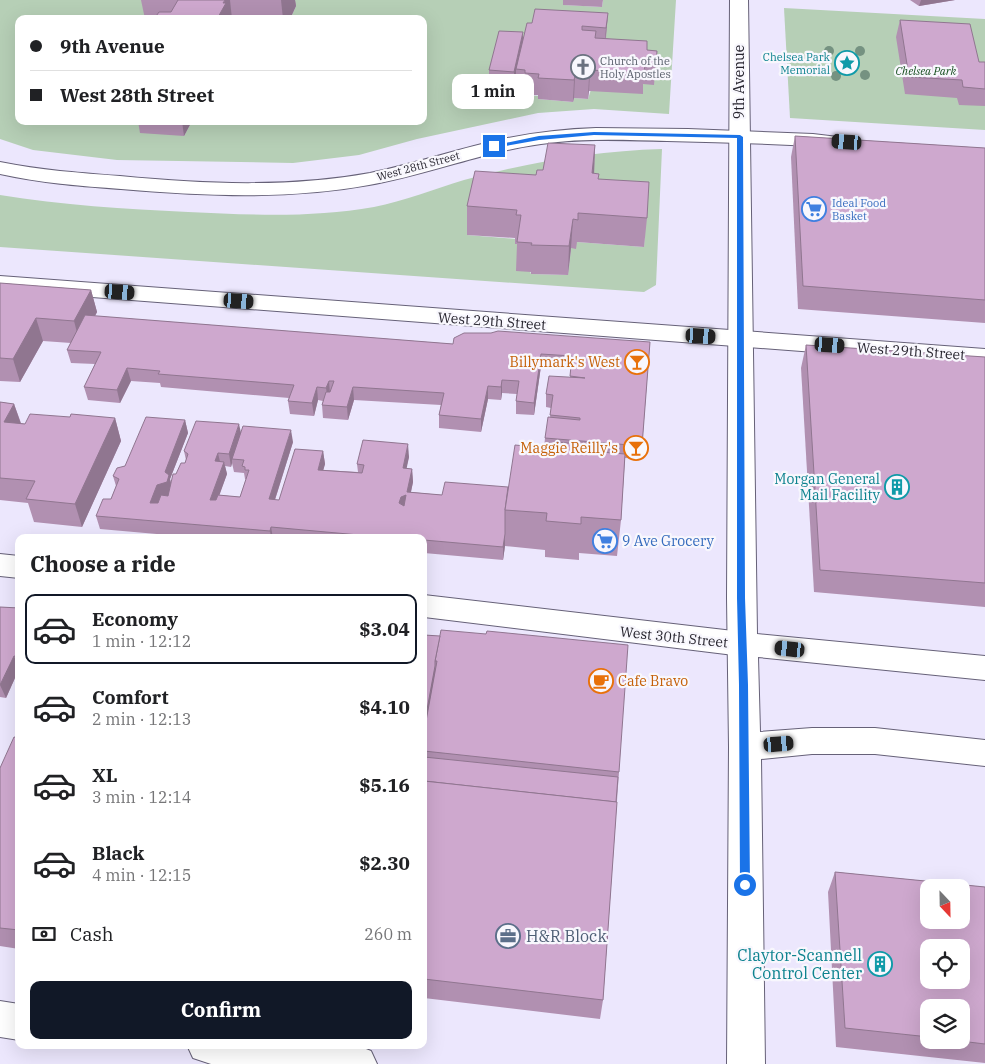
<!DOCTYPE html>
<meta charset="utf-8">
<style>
:root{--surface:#fff;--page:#f6f6f6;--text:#202124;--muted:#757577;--line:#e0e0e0;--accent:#111827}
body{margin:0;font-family:"IBM Plex Serif",serif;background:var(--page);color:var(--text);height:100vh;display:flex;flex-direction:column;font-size:19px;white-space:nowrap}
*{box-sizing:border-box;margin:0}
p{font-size:16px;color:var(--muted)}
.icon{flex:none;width:28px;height:28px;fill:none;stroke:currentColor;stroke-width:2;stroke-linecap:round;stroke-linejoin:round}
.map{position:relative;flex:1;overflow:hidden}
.drawer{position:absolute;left:15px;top:534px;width:412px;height:515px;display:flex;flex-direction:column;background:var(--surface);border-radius:10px;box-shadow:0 5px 20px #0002}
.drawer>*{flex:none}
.guide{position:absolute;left:15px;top:15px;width:412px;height:110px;border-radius:10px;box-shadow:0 5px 20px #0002;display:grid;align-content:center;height:110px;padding:0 15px;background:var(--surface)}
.needle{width:32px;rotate:158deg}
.tools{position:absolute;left:920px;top:879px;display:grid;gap:10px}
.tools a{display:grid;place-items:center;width:50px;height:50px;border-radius:10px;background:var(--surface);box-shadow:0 5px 20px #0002;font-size:25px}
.end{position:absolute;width:22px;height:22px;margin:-11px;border:6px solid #1a73e8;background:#fff;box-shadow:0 0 0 2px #fff}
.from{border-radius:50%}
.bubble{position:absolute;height:35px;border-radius:10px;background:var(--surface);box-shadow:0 5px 20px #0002;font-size:16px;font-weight:800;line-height:35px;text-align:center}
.car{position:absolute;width:15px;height:30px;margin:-15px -8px;border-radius:6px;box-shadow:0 0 4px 1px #0007;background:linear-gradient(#222 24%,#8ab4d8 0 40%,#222 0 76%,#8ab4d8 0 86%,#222 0)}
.guide b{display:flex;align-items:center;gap:18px;height:48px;font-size:19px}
.guide b+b{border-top:1px solid var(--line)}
.guide i{width:12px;height:12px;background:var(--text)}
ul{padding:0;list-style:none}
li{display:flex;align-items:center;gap:15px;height:70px;margin:0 10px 8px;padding:0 5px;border:2px solid transparent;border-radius:10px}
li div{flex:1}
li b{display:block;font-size:19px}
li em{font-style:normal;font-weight:800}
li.active{border-color:var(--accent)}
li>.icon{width:45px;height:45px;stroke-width:1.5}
h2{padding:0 15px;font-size:22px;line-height:60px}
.pay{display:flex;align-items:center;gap:12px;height:55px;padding:0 15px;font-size:19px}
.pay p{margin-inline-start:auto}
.cta{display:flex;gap:10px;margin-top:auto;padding:10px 15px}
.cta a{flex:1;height:58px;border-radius:10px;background:var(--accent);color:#fff;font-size:20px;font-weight:800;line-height:58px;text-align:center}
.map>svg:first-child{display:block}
</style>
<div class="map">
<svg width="985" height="1064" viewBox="0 0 985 1064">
<rect width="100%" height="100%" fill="#ece7fd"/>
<g fill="#b6cfb6" fill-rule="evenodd">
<path d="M0,0H159L147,19H19V121H147L184,136L192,121H424V19H290L296,6L259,0H564V5L602,7L603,0H676L669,114L594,109L538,113L417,139L359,155L293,163L117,160L33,150L0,139ZM606,34L604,49L588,99L574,98L573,102L538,99L539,96L525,95V91H516L513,99L489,97Z"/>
<path d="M784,8L985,19V130L790,118Z"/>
<path d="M662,149L656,285L644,292L0,247V195C62,205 125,209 188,212C251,215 312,218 374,207C404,201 434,189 464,180C530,162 595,151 662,149ZM646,211L644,247L577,242L571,248L568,275L531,274L521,244L516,239L467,235Z"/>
</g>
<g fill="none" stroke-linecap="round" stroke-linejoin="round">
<defs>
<g id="minor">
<path d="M596,128L688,129L813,134L838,137L841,141L838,145L831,147C776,144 722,142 667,141C625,140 582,138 541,144C482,152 427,175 369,185C287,200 204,196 121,189C81,186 40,183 0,174V162C40,170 80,173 120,176C203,184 288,188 370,173C413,164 455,150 498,140C531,133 563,129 596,128Z"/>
<path d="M0,276L985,349V365L0,290Z"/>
<path d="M0,554L19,556V578L0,576Z"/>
<path d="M424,595L742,632L752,636L757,644L752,652L742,656L424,617Z"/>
<path d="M0,1001L19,1004V1040L0,1037Z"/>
<path d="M187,1045H356L371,1051L377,1064H211L193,1058Z"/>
</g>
<path id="major" d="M730,0H748L757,634L985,656V680L758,657L760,732L812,728H875L985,740V766L875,754H812L761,759L765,1064H727L729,747L727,598Z"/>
</defs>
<use href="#minor" stroke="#666178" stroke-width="2"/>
<use href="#major" stroke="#666178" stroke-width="2"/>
<use href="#minor" fill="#fff" fill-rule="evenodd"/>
<use href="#major" fill="#fff" fill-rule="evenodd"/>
</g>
<g fill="#759281">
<circle cx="829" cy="51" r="5"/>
<circle cx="860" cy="51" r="5"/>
<circle cx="865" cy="75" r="5"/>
<circle cx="836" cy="76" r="5"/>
</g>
<g fill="#b190b1" fill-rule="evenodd">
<path d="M141,0H295L296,6L290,19H145Z"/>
<path d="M563,0H603L602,7L563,5Z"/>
<path d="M910,0H955L919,6Z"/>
<path d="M608,13L606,38L647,50L657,51L654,85L643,84V94L589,91L588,99L574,98L573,102L538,99V95H524V91H516L514,99L489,98V70L523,38Z"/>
<path d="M900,20L979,62H985V106L959,105L957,98L905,94L896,37Z"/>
<path d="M138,121H192L184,136L140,133Z"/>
<path d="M795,136L985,148V323L798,309L791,157Z"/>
<path d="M595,145L594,174L598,179L647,218L644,247L577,242L576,249L571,248L568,275L531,274V272L516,271L517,244H515V238L467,235V206L536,175Z"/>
<path d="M0,283L91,290L97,312L95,316L453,344L650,342L641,459L625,458L621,520L617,556L579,553V560L545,557V550L505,546L503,560L424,553V538H202L100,529L96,516L111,499L116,486L113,476L125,466L185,420L188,433L170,479L171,483L185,463L186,460L184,451L241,433L293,442L275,500H279L323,451L325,464L323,470L358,472L357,464L409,457L406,468L412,469L413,482L411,492L442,495L508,487L544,448L545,438L550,418L551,408L546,407V394L570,377L571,369L541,366L534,415L516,414V401L517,394L502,393L501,400L488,399L481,432L439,428V415L441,405L354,400L348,420L323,418L322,405L323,401L318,400L314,416L290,414L288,401L289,398L161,387L160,383L131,381L120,403L88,400L84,387L95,364L71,363L67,350L71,343L43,341L20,382L0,381V382ZM232,463L234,472L244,473L245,479H246L240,497L219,495L227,474L225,466L231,467Z"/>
<path d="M806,345L985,357V607L814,592L801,368Z"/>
<path d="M0,402L14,404L21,423L25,424L70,417L115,418L121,441L82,527L34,522L28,503L0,500Z"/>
<path d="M0,607L19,608V669L6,698L0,697Z"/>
<path d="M424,635L619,772L603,1000L600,1019L424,998Z"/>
<path d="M19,738V949L0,946V768Z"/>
<path d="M835,872L985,887V1063L836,1047L828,892ZM929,1008L961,1040H929Z"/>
</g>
<g fill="#907690">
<path d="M225,0H230L232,19H217Z"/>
<path d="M281,0H295L296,6L290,19H283Z"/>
<path d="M921,0H955L919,6Z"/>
<path d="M608,13L606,34L604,49L606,28Z"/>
<path d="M523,32V59L516,69V91L514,99V72Z"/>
<path d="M590,70L589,91L588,99L589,77Z"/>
<path d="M575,76L574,98L573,102L574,80Z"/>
<path d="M182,121H192L184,136Z"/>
<path d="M595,145L594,174L592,173Z"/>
<path d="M573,219L571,248L568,275L569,246Z"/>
<path d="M91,290L97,312L80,344L74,321Z"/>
<path d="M36,318L43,341L20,382L13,359Z"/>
<path d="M541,354V366L534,415V403Z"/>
<path d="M127,368L131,381L120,403L117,390Z"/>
<path d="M502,380V393L501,400V387Z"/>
<path d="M329,381L330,394L328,401L326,388Z"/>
<path d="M488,386V399L481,432V419Z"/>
<path d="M317,387L318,400L314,416L312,403Z"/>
<path d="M353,387L354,400L348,420L347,407Z"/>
<path d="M14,404L22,427L4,422Z"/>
<path d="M115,418L121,441L82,527L75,504Z"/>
<path d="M185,420L188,433L170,479L172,488L170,495L153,515L150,503L157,485L165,472Z"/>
<path d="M239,424L242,437L232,459V463L231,467L229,454Z"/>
<path d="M291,430L293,442L271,512L269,499Z"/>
<path d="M408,444L409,457L404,481L403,468Z"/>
<path d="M323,451L325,464L320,482L318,470Z"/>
<path d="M218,453L221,466L215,461Z"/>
<path d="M224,462L227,474L213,513L210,500Z"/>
<path d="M412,469L413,482L408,505L407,492Z"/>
<path d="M406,495L407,508L399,503L401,497Z"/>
<path d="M271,527L273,538H271L270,531Z"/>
<path d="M505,534V546L503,560V547Z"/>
<path d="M14,656L19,669L6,698L0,685Z"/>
<path d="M435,666L436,678L425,738L424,726Z"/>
</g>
<g fill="#cea8ce" stroke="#907690" fill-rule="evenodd">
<path d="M178,0H225L223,3H226L217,19H154L159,12H171Z"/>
<path d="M535,9L608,13L606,28L582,26V30L596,31L595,38L647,41V50L657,51L656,64L645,63L644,73L590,70L589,77L575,76L574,80L538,78L539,74L525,73V70L516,69L527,23H532Z"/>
<path d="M900,20L970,24L979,62H985V89L963,87L962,80L909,77Z"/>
<path d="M499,31L523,32L514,72L489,70Z"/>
<path d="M795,136L985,148V300L803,286Z"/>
<path d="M548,143L595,145L592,173L599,174L598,179L649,182L647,218L578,213V220L573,219L569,246L531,245L532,243L517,242L521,215H516L517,210L467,206L475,171L536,175L537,170H543Z"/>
<path d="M0,283L91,290L74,321L36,318L13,359L0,358Z"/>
<path d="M85,315L453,344L454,338L464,333H491L498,331L650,342L642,446L545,438L548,417L580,420V418L550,415L553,395L546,394L549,376L585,378L570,376L572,356L541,354L534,403L516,401L519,381L502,380L501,387L488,386L481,419L439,415L444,393L353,387L347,407L322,405L326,392H330L334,381H329L326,388L317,387L312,403L288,401L294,385L158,374L160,371L127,368L117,390L84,387L101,352L67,350Z"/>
<path d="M806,345L985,357V583L820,570Z"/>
<path d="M0,402L14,404L4,422L25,424L30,414L70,417L71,414L115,418L75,504L26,499L35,481L0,478Z"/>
<path d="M146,417L185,420L165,472L169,475L167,482L157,485L150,503H158L161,495L168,496L173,474H176L181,463H185L188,454L184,451L196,421L239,424L229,454L218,453L215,461L224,462L210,500H216L218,495L240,497L249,470H245V467L242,466L244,460L232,459L243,426L291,430L269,499L279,500L295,449L323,451L318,470L362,473L364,465L357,464L363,440L408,444L403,468L412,469L407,492L442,495L445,482L508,487L505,510V534L503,547L424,540V538H392L271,527L270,531L96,516L103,499H111L119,479L113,476L117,468L125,466ZM406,495L404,506L399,503L401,497Z"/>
<path d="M557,442L588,445V451L625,454L621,520L581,517V524L546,521L547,513L505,510L515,445L556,449Z"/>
<path d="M0,607L19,608L18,615H19V657L14,656L0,685Z"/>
<path d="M441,630L486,634L487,631L628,645L619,772L424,751V732L437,661H435Z"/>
<path d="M424,635L440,636L435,661V666L424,726Z"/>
<path d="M14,737L19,738V930L0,928V768Z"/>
<path d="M424,757L618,777L616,802L424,781Z"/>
<path d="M424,781L617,802L603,1000L424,979Z"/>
<path d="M835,872L985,887V1044L952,1040H961V1008H929V1037L845,1028ZM929,888H961V920H929ZM929,948H961V980H929Z"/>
</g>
<path fill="#1a73e8" d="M594,132L740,135L743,137L745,598L748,685L750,885L745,890L740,885L739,685L737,598V138L594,135L539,140L494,148L491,146L539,136Z"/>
<defs>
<symbol id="sight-ring" viewBox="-11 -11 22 22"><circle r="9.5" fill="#f8f7fd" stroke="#0f9aa8" stroke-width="1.5"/><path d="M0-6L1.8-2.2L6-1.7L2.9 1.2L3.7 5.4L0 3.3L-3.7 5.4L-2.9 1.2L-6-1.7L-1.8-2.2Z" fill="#0f9aa8"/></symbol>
<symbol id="church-ring" viewBox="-11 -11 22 22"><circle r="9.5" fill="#f8f7fd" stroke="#6b7280" stroke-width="1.5"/><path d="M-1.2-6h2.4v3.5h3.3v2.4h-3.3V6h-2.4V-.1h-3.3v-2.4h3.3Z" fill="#6b7280"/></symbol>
<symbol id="supermarket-ring" viewBox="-11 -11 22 22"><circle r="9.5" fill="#f8f7fd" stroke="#3f7fe0" stroke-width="1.5"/><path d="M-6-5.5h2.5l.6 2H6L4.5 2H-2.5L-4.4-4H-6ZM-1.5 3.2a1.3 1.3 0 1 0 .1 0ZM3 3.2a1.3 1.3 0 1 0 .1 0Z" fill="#3f7fe0"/></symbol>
<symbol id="bar-ring" viewBox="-11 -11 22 22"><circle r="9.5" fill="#f8f7fd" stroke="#e8710a" stroke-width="1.5"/><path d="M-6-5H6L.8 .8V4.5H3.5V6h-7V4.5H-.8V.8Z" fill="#e8710a"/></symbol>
<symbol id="building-ring" viewBox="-11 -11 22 22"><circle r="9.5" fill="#f8f7fd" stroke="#0f9aa8" stroke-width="1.5"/><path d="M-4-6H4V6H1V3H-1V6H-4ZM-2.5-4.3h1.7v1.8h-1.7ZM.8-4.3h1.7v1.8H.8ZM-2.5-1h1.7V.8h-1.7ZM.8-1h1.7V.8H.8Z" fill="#0f9aa8"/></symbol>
<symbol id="cafe-ring" viewBox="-11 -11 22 22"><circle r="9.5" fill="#f8f7fd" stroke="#e8710a" stroke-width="1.5"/><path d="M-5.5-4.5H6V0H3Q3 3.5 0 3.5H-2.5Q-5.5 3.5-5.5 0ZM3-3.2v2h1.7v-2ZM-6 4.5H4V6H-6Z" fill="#e8710a"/></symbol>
<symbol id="office-ring" viewBox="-11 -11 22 22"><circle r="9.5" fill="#f8f7fd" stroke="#5c6f8a" stroke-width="1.5"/><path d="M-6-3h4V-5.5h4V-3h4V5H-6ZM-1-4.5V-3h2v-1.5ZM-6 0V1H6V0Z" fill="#5c6f8a"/></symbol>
</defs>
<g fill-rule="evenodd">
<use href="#sight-ring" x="833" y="49" width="28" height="28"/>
<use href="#church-ring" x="569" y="53" width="28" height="28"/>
<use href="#supermarket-ring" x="800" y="195" width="28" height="28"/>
<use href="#bar-ring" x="623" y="348" width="28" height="28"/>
<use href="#bar-ring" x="622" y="434" width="28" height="28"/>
<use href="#building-ring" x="883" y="473" width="28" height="28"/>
<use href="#supermarket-ring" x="591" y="527" width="28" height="28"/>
<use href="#cafe-ring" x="587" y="667" width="28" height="28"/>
<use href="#office-ring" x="494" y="922" width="28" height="28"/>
<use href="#building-ring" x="866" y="950" width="28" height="28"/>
</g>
<g text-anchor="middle" stroke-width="4.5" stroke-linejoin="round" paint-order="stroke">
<g font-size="11" fill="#0d838f" stroke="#f8f7fd" text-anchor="end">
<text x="830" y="61">Chelsea Park<tspan x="830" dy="13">Memorial</tspan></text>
</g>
<g font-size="11" fill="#5b616d" stroke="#f8f7fd" text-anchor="start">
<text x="600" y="65">Church of the<tspan x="600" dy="13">Holy Apostles</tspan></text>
</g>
<g font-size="11" font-style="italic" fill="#134c1c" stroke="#f8f7fd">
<text x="926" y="75">Chelsea Park</text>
</g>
<g font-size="11" fill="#282630" stroke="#f8f7fd">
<text transform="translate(418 166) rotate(-15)" y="4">West 28th Street</text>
</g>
<g font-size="11" fill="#366cbe" stroke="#f8f7fd" text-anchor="start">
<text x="832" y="207">Ideal Food<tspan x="832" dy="13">Basket</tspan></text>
</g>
<g font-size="14" fill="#282630" stroke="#f8f7fd">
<text transform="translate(739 82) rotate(-90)" y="5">9th Avenue</text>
<text transform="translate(492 321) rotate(4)" y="5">West 29th Street</text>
<text transform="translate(911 351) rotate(4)" y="5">West 29th Street</text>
<text transform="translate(674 637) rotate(6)" y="5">West 30th Street</text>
</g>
<g font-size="14" fill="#c56008" stroke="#f8f7fd" text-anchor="end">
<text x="620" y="367">Billymark's West</text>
<text x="618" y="453">Maggie Reilly's</text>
<text x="618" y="686" text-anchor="start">Cafe Bravo</text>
</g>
<g font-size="14" fill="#0d838f" stroke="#f8f7fd" text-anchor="end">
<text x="880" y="484">Morgan General<tspan x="880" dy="16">Mail Facility</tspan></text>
</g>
<g font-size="14" fill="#366cbe" stroke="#f8f7fd" text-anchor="start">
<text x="622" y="546">9 Ave Grocery</text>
</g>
<g font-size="16" fill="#4e5e75" stroke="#f8f7fd" text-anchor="start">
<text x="526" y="942">H&amp;R Block</text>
</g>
<g font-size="16" fill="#0d838f" stroke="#f8f7fd" text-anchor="end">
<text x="862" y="961">Claytor-Scannell<tspan x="862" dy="18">Control Center</tspan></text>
</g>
</g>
</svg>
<div class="tools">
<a><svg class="needle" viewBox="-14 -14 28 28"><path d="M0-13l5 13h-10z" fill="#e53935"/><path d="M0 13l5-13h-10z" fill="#757577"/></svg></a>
<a><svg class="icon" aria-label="locate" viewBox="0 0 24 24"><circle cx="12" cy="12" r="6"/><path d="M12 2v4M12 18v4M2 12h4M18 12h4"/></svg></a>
<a><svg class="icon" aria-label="layers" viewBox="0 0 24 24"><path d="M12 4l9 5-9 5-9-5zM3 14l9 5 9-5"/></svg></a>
</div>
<i class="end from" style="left:745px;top:885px"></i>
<i class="end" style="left:494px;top:146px"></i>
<div class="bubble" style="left:452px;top:74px;width:82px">1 min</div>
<i class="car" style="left:847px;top:142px;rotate:274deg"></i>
<i class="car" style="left:120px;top:292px;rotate:94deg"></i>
<i class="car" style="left:239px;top:301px;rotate:94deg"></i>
<i class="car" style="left:701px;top:336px;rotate:93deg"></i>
<i class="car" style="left:830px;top:345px;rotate:94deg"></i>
<i class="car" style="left:790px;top:649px;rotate:276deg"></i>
<i class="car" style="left:779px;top:744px;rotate:85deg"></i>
<div class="guide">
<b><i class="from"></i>9th Avenue</b>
<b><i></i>West 28th Street</b>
</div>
<section class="drawer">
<h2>Choose a ride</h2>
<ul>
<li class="active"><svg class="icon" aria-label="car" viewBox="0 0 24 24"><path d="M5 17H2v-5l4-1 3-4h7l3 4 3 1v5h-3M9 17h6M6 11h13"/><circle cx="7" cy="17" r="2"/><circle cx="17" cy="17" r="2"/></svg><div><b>Economy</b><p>1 min · 12:12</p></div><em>$3.04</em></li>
<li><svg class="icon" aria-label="car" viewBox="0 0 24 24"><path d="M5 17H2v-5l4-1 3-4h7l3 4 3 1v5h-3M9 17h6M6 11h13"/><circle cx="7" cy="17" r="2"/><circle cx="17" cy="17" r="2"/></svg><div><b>Comfort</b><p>2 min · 12:13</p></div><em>$4.10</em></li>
<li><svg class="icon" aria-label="car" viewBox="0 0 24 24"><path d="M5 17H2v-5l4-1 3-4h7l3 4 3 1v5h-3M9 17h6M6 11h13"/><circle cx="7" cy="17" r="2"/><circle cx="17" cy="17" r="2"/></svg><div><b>XL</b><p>3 min · 12:14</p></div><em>$5.16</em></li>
<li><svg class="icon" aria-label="car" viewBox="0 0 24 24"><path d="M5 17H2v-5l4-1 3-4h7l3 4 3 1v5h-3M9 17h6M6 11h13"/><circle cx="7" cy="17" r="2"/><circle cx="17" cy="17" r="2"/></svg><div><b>Black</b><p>4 min · 12:15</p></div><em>$2.30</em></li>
</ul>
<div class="pay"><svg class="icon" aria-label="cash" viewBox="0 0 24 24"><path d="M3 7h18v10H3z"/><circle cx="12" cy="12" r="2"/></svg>Cash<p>260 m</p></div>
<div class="cta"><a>Confirm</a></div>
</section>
</div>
